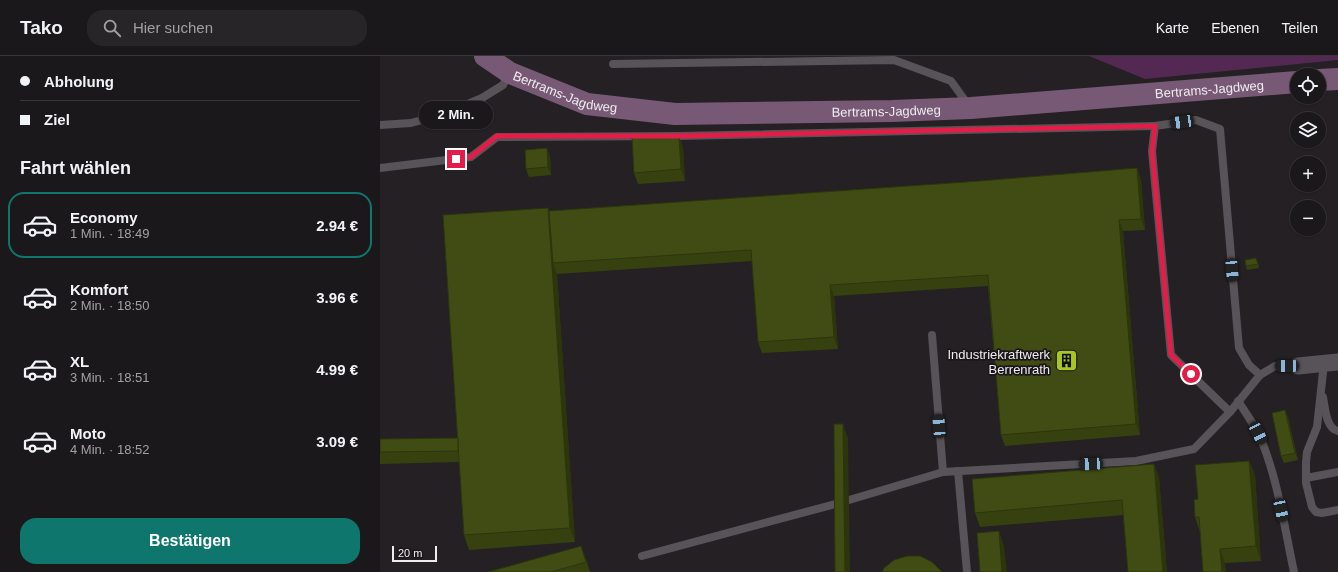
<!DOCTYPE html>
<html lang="de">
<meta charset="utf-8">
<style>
:root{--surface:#1b181b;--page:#282528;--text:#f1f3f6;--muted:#a0a0a3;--line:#39373a;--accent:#0f766e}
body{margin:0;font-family:Arial,sans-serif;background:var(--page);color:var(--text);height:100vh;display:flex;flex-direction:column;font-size:15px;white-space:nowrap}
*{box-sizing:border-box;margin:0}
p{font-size:13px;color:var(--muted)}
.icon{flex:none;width:22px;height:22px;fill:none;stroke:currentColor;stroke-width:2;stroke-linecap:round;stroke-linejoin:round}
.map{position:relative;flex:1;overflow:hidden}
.details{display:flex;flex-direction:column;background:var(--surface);width:380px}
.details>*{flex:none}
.top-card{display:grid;align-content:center;height:88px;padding:0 20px;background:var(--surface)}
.buttons{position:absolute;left:910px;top:12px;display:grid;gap:8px}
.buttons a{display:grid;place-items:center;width:36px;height:36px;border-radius:50%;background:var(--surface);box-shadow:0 1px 3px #0004,0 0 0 1px var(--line);font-size:20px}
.scale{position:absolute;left:12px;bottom:10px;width:45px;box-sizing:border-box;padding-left:4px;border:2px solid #efebee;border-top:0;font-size:11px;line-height:14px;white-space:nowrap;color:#efebee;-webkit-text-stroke:3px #1b171a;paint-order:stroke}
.end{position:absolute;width:18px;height:18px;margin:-9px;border:5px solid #e11d48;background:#fff;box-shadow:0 0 0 2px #fff}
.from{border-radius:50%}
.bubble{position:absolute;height:28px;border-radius:14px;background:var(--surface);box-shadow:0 1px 3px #0004,0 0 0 1px var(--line);font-size:13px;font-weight:800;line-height:28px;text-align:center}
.car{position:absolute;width:12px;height:24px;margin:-12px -6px;border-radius:5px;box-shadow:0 0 3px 1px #0007;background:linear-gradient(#222 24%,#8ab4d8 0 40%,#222 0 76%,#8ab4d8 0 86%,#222 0)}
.top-card b{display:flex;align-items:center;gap:14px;height:38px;font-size:15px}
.top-card b+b{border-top:1px solid var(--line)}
.top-card i{width:10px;height:10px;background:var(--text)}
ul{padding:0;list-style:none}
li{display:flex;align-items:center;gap:12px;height:66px;margin:0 8px 6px;padding:0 12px;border:2px solid transparent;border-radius:16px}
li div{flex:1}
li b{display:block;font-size:15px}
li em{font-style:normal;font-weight:800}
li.selected{border-color:var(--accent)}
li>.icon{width:36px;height:36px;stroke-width:1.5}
h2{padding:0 20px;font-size:18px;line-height:48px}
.button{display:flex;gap:8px;margin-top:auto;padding:8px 20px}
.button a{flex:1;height:46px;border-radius:16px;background:var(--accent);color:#fff;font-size:16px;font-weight:800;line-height:46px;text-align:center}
header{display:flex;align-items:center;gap:24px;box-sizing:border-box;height:56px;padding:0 20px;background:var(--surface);border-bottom:1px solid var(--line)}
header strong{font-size:19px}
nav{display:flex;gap:22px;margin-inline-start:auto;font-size:14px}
.search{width:280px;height:36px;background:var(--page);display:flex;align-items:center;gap:10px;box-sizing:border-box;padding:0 14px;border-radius:16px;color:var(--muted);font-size:15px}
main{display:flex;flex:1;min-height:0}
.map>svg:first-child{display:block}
</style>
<header>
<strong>Tako</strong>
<div class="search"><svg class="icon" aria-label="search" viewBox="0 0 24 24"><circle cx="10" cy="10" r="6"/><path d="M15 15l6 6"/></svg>Hier suchen</div>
<nav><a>Karte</a><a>Ebenen</a><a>Teilen</a></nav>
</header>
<main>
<section class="details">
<div class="top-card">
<b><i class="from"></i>Abholung</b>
<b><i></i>Ziel</b>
</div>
<h2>Fahrt wählen</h2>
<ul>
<li class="selected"><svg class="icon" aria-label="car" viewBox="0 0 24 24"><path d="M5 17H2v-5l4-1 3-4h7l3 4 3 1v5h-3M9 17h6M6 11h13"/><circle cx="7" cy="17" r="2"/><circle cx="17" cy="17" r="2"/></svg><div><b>Economy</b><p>1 Min. · 18:49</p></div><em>2.94 €</em></li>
<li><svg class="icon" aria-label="car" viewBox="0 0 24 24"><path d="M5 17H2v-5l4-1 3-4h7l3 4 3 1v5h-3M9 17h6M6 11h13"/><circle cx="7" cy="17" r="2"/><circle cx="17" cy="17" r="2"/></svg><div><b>Komfort</b><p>2 Min. · 18:50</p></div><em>3.96 €</em></li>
<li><svg class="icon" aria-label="car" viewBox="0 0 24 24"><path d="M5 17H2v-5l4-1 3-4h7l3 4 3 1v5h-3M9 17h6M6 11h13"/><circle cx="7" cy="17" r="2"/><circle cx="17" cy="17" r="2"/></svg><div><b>XL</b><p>3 Min. · 18:51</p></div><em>4.99 €</em></li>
<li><svg class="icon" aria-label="car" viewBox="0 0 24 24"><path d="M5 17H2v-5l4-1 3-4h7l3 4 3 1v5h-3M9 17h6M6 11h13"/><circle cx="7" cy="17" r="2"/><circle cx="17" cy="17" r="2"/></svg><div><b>Moto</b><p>4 Min. · 18:52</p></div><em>3.09 €</em></li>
</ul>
<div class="button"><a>Bestätigen</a></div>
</section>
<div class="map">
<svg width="958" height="516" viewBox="0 0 958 516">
<rect width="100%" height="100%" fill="#242024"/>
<path fill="#532852" d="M709,0H958V4L765,23Z"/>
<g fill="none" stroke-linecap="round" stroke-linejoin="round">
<g stroke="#585358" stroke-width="8">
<path d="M233,8L514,4L571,25L589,50"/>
<path d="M0,69L31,67L53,61L76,53L102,42L123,29L129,17"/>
<path d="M0,112L91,101L117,81L298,80L775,70"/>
<path d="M552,279L563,416"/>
<path d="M944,307L937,371L927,396L926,406V427L932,451L936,456L942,457L958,454"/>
<path d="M943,341C945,351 946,373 958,375"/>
<path d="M858,345C868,360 878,374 884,391C899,431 905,474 914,516"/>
<path d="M850,356L791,299L772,95L775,70L816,64L840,73L859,292L869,309L880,319"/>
<path d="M578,415L587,516"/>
<path d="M926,422L958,416"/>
<path d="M262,500L459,447L563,416L756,405L814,393L850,356L880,319L895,310H918"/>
</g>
<path stroke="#585358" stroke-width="17" d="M918,310L958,306"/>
<g stroke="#775976" stroke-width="22">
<path id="s1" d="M105,0L130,17L207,48L295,58L512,55L591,52L917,26"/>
<path d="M939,24L958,23"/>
</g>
</g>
<g fill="#374110">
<path d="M299,81L303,92L305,125L258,128L254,117Z"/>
<path d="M170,100L171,119L149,121L146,113Z"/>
<path d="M757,112L761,124L765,174L743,175L760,379L625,390L621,379L608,230L454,240L458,293L382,297L378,286L372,205L177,218L195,486L89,494L84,479L79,406L0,408V383L78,382L168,152L169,155L600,125Z"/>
<path d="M878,206L879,212L867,214L866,210Z"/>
<path d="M905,354L908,361L918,404L904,407L901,400Z"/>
<path d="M869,405L875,419L881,505L845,507L820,476L815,461L818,443Z"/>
<path d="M774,408L779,422L787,516H748L744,459L600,471L595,457Z"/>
<path d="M207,505L210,516H108Z"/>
</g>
<g fill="#2d350d">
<path d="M299,81L303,92L305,125L301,113Z"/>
<path d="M167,92L170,100L171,119L168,111Z"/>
<path d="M757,112L761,124L765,174L761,163Z"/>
<path d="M168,152L173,167V207L177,218L195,486L190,472Z"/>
<path d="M739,164L743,175L760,379L756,368Z"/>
<path d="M450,229L454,240L458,293L454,281Z"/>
<path d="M905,354L908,361L918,404L915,397Z"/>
<path d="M463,368L468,382L470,516H465Z"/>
<path d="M869,405L875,419L881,505L876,490Z"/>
<path d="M774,408L779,422L787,516H783Z"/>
<path d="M619,475L624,490L627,516H622Z"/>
<path d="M201,490L207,505L210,516L206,506Z"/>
<path d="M840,493L845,507L846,516H842Z"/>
</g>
<g fill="#404c13" stroke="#2d350d">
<path d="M252,81H299L301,113L254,117Z"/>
<path d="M167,92L168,111L146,113L145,94Z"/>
<path d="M757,112L761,163L739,164L756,368L621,379L608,219L450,229L454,281L378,286L371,194L173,207L169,155L600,125Z"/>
<path d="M168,152L190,472L84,479L63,159Z"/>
<path d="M876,202L878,208L866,210L865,204Z"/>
<path d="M905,354L915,397L901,400L892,357Z"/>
<path d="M454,368H463L465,516H455Z"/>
<path d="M78,382V395L0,396V383Z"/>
<path d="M869,405L876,490L840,493L842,516H823L819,461H815L814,444L818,443L815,409Z"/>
<path d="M774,408L783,516H748L742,444L595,457L592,423Z"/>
<path d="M619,475L622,516H600L597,477Z"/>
<path d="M201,490L206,506L171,516H108Z"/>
<path d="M527,500H540L552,506L562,516H502L504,512L514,504Z"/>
</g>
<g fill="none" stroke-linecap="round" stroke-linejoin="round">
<path stroke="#e11d48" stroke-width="5" d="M76,103L91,101L117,80H298L775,70L772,95L791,299L811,318"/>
</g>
<defs>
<symbol id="building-square" viewBox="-11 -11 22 22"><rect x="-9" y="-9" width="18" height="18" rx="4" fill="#a7c71e" stroke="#1b171a"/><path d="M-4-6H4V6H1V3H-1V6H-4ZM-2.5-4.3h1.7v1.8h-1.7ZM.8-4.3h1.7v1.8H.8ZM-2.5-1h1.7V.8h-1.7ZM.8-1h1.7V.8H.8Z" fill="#111"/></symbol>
</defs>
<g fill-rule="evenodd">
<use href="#building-square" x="674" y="292" width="25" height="25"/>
</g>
<g text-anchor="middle" stroke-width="3.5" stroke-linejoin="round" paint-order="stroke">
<g font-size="13" fill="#efebee" stroke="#1b171a">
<text dy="5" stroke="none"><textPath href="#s1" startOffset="737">Bertrams-Jagdweg</textPath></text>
<text dy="5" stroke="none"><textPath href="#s1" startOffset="89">Bertrams-Jagdweg</textPath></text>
<text dy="5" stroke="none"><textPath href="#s1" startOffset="413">Bertrams-Jagdweg</textPath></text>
</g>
<g font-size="13" fill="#efebee" stroke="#1b171a" text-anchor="end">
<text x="670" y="303">Industriekraftwerk<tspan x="670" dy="15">Berrenrath</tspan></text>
</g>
</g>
</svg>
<div class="buttons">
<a><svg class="icon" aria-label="locate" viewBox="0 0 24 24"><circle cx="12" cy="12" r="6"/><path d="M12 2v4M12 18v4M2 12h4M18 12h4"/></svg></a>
<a><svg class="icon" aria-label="layers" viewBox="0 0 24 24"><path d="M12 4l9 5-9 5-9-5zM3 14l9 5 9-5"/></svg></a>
<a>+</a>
<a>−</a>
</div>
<div class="scale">20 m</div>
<i class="end from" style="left:811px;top:318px"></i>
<i class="end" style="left:76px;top:103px"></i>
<div class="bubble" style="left:39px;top:45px;width:74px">2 Min.</div>
<i class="car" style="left:802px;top:66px;rotate:262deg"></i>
<i class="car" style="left:852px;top:214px;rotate:175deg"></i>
<i class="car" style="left:907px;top:310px;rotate:270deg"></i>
<i class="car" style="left:559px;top:370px;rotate:356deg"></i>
<i class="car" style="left:878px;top:377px;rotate:153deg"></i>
<i class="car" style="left:711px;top:408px;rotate:267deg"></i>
<i class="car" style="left:901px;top:454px;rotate:168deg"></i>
</div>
</main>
